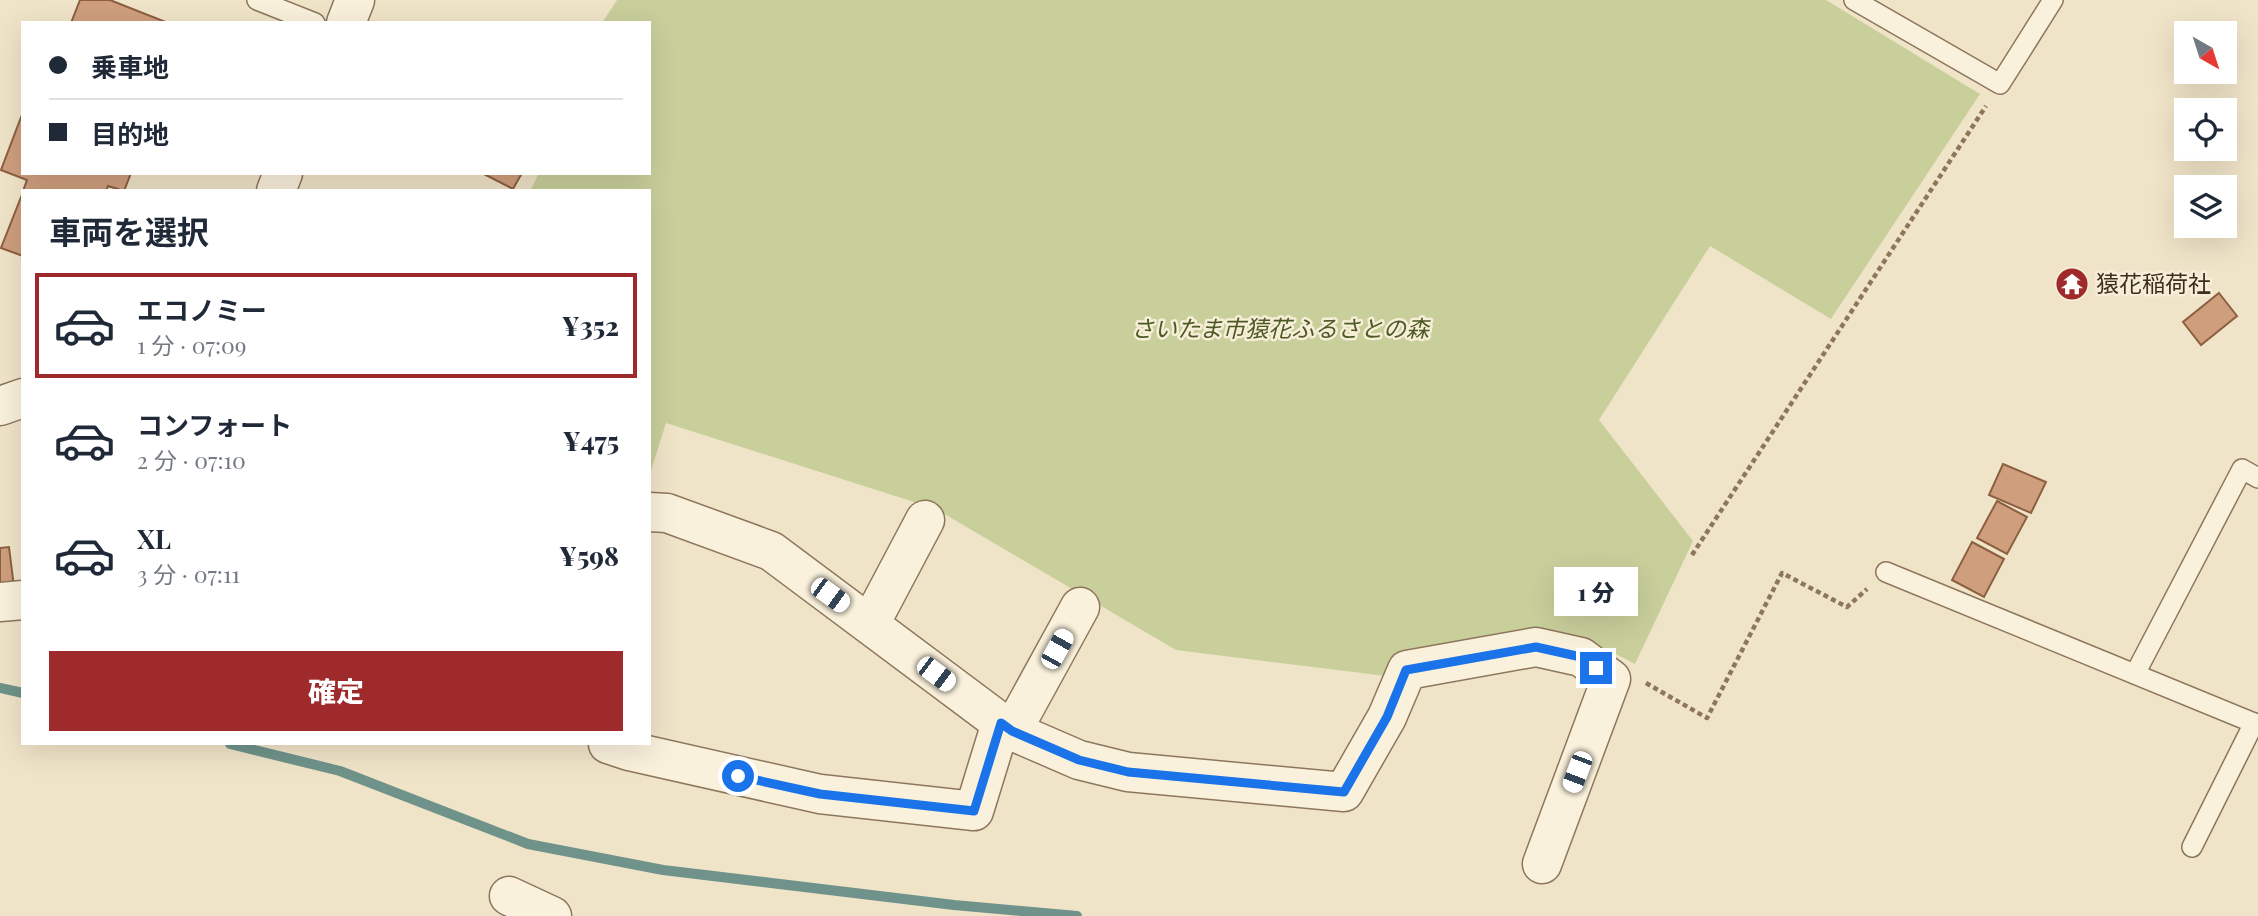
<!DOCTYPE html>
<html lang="ja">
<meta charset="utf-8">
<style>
:root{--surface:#fff;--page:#f6f6f7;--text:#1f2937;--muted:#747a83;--line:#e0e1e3;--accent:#9e2a2b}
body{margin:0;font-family:"Playfair Display","Noto Sans JP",serif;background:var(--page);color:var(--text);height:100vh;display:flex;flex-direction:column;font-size:26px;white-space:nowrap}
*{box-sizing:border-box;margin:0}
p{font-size:23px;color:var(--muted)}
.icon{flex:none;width:38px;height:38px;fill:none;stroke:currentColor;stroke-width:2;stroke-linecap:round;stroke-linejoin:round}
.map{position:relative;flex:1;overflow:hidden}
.sheet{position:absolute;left:21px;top:189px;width:630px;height:556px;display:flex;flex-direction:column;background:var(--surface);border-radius:0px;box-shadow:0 7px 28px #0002}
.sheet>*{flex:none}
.top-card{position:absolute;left:21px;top:21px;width:630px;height:154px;border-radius:0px;box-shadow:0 7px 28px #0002;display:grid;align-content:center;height:154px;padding:0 28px;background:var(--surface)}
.needle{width:46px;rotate:141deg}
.controls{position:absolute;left:2174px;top:21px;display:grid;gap:14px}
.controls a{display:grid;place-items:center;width:63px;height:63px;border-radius:0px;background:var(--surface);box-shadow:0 7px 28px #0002;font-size:35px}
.end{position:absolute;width:32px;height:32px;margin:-16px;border:9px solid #1a73e8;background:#fff;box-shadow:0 0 0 4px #fff}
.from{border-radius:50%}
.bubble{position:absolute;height:49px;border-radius:0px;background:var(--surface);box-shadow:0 7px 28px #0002;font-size:23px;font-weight:800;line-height:49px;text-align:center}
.car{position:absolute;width:21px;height:42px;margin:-21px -10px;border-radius:9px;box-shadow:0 0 5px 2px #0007;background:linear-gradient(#fff 24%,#345 0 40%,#fff 0 76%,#345 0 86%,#fff 0)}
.top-card b{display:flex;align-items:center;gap:24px;height:66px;font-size:26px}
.top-card b+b{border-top:2px solid var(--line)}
.top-card i{width:18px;height:18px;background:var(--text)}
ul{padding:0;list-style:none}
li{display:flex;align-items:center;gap:21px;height:105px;margin:0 14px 10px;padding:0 14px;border:4px solid transparent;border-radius:0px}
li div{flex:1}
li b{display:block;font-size:26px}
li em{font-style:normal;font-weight:800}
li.active{border-color:var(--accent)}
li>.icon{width:63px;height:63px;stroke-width:1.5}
h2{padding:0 28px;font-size:32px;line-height:84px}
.button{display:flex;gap:14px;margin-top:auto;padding:14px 28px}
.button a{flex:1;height:80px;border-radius:0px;background:var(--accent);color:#fff;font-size:28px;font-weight:800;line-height:80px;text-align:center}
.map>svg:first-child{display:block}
</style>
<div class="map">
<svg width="2258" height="916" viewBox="0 0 2258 916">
<rect width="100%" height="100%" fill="#f0e4c8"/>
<path fill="#c9cf9b" d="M617,0H1826L1980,94L1831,319L1710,246L1599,420L1693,541L1635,664L1581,636L1539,634L1386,676L1176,650L936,509L666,423L649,477V191H530L539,173H649V23H602Z"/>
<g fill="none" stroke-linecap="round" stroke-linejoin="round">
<g stroke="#6f938a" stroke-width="10">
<path d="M0,688L23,693"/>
<path d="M230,744L340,771L528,844L663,870L954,905L1077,916"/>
</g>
</g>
<g fill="#cf9f7d" stroke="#8d5f41" stroke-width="2">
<path d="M80,0H110L168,23H71Z"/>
<path d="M23,112V173H131L124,191L108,186L106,191H23L27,180L1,170Z"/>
<path d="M482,173H522L513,189Z"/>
<path d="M23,192V256L1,248Z"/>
<path d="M2219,293L2237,316L2201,345L2183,322Z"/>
<path d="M2003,464L2046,482L2031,513L1989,495Z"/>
<path d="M1997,501L2027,517L2007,554L1977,538Z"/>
<path d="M1972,542L2004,559L1984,597L1952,580Z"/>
<path d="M9,547L15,595L0,597V548Z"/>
</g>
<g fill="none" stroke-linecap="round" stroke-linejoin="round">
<defs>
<g id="lane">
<path d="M257,0L315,23"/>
<path d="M1854,0L2000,84L2053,0"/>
<path d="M1886,572L2254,723"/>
<path d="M2135,674L2242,469L2258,478"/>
<path d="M2192,847L2254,723L2258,724"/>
</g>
<g id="street">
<path d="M346,23L355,0"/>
<path d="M276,191L283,173"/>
<path d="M0,406L23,398"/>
<path d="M649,512L667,513L771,551L1012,731L1079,760L1128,772L1344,792L1387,717L1407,670L1536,647L1581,657L1611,679L1542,864"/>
<path d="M0,602L23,600"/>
<path d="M870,624L925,520"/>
<path d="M1012,731L1080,607"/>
<path d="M608,744L629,751L820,794L974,811L1001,723"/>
<path d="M509,896L552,916"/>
</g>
</defs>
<use href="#lane" stroke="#8d765c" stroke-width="22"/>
<use href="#street" stroke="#8d765c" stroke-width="41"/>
<g stroke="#8d765c" stroke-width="4.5" stroke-dasharray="5 3.5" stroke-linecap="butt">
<path d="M1692,555L1986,106"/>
<path d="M1646,683L1707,718L1782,573L1847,607L1867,589"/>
</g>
<use href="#lane" stroke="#faf1dc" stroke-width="19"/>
<use href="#street" stroke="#faf1dc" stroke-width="38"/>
</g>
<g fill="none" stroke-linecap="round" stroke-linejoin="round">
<path stroke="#1a73e8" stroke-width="9" d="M738,776L820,794L974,811L1001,723L1012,731L1079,760L1128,772L1344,792L1387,717L1406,670L1536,647L1581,657L1596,668"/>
</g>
<defs>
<symbol id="temple-disc" viewBox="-11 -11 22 22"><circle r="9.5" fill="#9e2a2b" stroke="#f7eed8"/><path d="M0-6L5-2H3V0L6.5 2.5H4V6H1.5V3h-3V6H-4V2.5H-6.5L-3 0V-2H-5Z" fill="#fff"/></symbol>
</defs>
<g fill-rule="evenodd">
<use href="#temple-disc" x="2053" y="265" width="38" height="38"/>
</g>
<g text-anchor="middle" stroke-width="5" stroke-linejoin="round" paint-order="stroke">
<g font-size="23" fill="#3d2e20" stroke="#f7eed8" text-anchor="start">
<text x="2096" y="292">猿花稲荷社</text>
</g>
<g font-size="23" font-style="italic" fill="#4d5a26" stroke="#f7eed8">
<text x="1280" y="337">さいたま市猿花ふるさとの森</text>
</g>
</g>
</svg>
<div class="controls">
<a><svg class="needle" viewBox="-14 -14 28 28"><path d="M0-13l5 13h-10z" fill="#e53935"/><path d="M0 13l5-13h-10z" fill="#747a83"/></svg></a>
<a><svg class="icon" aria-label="locate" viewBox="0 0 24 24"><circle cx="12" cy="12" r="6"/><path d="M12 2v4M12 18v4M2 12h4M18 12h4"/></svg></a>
<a><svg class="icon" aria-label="layers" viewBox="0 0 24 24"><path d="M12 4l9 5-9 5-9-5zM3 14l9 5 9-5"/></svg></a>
</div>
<i class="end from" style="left:738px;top:776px"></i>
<i class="end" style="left:1596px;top:668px"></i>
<div class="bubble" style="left:1554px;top:567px;width:84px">1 分</div>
<i class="car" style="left:830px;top:595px;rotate:126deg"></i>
<i class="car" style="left:1057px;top:649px;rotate:29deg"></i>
<i class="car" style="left:936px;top:674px;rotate:127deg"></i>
<i class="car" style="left:1577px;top:772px;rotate:201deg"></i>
<div class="top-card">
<b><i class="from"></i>乗車地</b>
<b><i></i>目的地</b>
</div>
<section class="sheet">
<h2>車両を選択</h2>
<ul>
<li class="active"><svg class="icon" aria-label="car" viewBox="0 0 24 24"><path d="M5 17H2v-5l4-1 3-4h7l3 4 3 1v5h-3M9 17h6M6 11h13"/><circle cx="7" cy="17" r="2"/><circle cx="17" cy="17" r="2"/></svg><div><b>エコノミー</b><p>1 分 · 07:09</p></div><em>¥352</em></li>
<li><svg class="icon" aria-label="car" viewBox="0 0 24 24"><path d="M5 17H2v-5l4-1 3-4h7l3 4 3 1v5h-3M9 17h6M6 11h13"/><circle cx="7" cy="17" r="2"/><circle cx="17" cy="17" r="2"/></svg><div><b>コンフォート</b><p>2 分 · 07:10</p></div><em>¥475</em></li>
<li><svg class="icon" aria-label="car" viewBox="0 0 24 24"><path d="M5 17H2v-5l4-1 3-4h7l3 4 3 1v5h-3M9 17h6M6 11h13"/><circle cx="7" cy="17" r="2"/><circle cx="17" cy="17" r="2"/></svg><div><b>XL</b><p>3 分 · 07:11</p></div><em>¥598</em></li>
</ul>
<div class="button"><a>確定</a></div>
</section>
</div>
